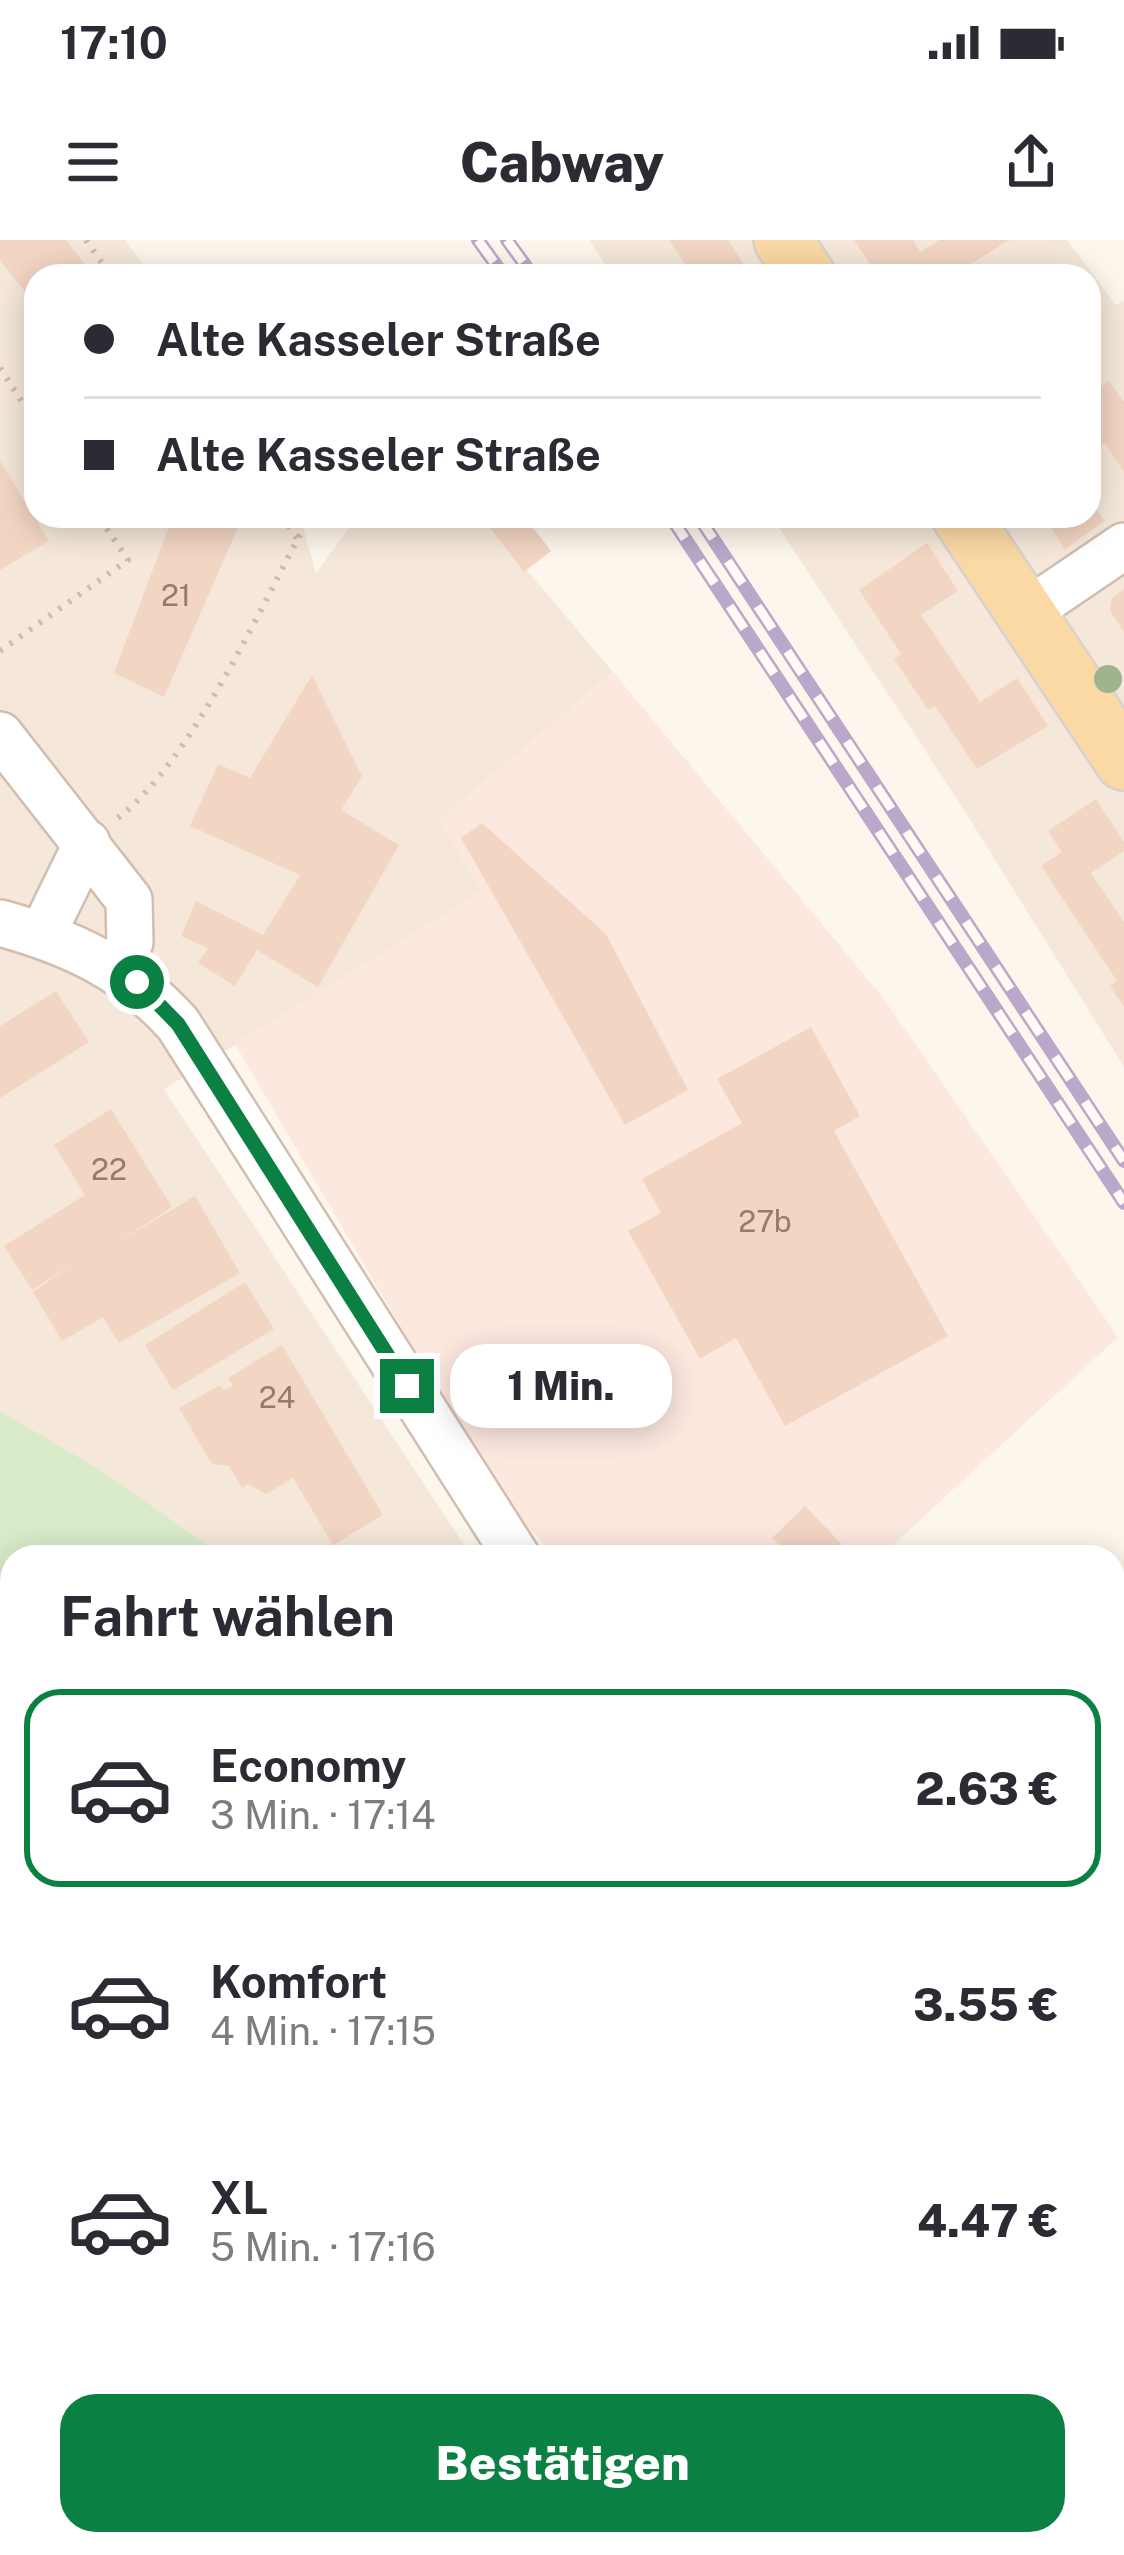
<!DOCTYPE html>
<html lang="de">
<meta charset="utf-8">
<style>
:root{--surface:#fff;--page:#f7f7f7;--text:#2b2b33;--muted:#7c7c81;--line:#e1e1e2;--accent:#0b8043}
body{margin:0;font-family:"Public Sans",sans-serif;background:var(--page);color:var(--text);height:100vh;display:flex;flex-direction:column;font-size:45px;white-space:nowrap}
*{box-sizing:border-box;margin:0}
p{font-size:39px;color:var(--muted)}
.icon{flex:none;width:66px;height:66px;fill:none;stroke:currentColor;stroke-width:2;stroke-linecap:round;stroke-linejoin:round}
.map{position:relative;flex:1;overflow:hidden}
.sheet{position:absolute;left:0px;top:1305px;width:1125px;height:1011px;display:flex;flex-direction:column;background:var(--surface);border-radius:36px 36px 0 0;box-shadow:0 6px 30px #0003}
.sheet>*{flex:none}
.banner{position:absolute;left:24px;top:24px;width:1077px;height:264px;border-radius:36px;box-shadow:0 6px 30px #0003;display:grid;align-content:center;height:264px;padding:0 60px;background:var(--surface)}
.end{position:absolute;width:54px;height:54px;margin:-27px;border:15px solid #0b8043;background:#fff;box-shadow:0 0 0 6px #fff}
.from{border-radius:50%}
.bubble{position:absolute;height:84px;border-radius:36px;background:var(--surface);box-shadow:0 6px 30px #0003;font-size:39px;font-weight:800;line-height:84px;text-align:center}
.banner b{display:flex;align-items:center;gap:42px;height:114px;font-size:45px}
.banner b+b{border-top:3px solid var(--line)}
.banner i{width:30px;height:30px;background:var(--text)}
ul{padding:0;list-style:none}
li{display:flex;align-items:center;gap:36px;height:198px;margin:0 24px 18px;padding:0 36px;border:6px solid transparent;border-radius:36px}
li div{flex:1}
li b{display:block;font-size:45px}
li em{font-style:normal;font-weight:800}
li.active{border-color:var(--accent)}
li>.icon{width:108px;height:108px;stroke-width:1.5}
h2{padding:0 60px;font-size:54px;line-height:144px}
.cta{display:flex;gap:24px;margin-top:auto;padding:24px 60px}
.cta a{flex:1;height:138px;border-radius:36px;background:var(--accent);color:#fff;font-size:48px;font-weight:800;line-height:138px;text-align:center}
.status{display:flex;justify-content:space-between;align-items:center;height:84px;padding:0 60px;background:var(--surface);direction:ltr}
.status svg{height:33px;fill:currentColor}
header{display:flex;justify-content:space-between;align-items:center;height:156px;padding:0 60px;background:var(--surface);font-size:54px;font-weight:800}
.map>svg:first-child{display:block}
</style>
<div class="status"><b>17:10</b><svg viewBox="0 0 49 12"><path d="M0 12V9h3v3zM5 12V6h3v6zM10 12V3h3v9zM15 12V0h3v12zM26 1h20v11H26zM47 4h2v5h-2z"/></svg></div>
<header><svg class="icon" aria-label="menu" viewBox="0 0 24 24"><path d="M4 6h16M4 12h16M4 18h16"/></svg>Cabway<svg class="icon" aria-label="share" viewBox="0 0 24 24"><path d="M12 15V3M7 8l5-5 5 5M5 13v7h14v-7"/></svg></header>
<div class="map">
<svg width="1124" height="2315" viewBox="0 0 1124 2315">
<rect width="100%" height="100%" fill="#fdf6ec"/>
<g fill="#f5e8da">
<path d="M0,0H125L152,36H36V276H300L316,333L358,276H481L613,432L439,580L482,651L164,849L472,1317H12V2304H1113V1910L1124,1917V2315H0Z"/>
<path d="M589,0H1067L1116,65L1124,61V827L959,562L771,276H1089V36H613Z"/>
</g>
<g fill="#fde8e0">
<path d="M613,432L884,759L1118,1097L880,1317H556L499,1255L235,804L482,651L439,580Z"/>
<path d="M1124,1466V1834L1113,1827V1485Z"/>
</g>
<path fill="#f3e8fa" d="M0,1708L12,1714V2304H624L630,2315H0Z"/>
<path fill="#d8ecc9" d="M0,1171L100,1230L224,1317H12V1521L0,1514Z"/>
<g fill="#f3d5c3">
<path d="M0,0H66L94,36H36V66L0,20Z"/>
<path d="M669,0H728L751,36H693Z"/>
<path d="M854,0H913L920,12L940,0H1009L957,33L959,36H878Z"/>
<path d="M1109,141L1124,162V232L1105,203L1089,213V154Z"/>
<path d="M0,221L49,301L0,330Z"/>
<path d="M1089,259L1105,281L1065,309L1043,276H1089Z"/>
<path d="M173,276L242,278L164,457L114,433Z"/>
<path d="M481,276H524L551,311L524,332Z"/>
<path d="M927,303L958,351L921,375L980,462L1017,438L1048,486L977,529L935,466L928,470L894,419L901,414L859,350Z"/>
<path d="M1124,349V392L1110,371L1112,358Z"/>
<path d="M312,435L362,536L341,570L399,605L318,747L257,710L235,746L198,723L208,708L181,696L196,661L263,695L300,635L190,586L218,524L250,538Z"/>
<path d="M1096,559L1124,602V611L1091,633L1124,682V767L1110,746L1117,741L1041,626L1062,612L1048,591Z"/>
<path d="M482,583L606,694L688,850L625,885L461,598Z"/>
<path d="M56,751L89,802L0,858V786Z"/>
<path d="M811,787L860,876L834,891L948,1096L785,1186L736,1098L700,1119L628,991L661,973L642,939L742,883L717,839Z"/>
<path d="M111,869L172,967L118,1002L195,956L240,1033L119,1103L103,1077L62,1101L33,1052L76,1022L32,1050L4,1006L85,955L54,905Z"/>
<path d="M245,1042L274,1089L173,1150L145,1105Z"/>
<path d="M282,1105L383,1275L333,1305L293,1238L266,1254L248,1244L242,1248L229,1226L212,1224L179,1168L220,1145L224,1150L233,1146L228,1138Z"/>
<path d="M805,1266L854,1317H791L772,1298Z"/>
<path d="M1113,1554L1124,1563V1609L1113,1600Z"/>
<path d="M1119,1646L1124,1650V1818L1113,1811V1655Z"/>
<path d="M0,1913L12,1926V2048L0,2035Z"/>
<path d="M49,2304L125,2309V2304H158V2315H49Z"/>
<path d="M414,2304H506L510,2315H418Z"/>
<path d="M680,2304H736L738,2315H682Z"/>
</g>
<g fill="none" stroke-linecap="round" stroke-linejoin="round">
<defs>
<g id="minor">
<path d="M1024,374L1124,306"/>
<path d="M0,495L129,660L130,702L118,731"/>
<path d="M0,683C70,702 129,729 178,784L517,1317"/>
<path d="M42,695L87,603"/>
<path d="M0,1708L12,1714"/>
<path d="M1113,1857L1124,1863"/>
<path d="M0,1864L12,1878"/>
<path d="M1113,1957L1124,1974"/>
<path d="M1113,2244L1124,2281"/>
<path d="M201,2304L202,2315"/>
<path d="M382,2304L390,2315"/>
<path d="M624,2304L630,2315"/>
</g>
<g id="major">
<path d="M783,0L806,36"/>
<path d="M961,276L1124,521"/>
</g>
</defs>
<use href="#minor" stroke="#d1beb0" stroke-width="50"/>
<use href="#major" stroke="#dad1cd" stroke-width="62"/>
<g stroke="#d9b8a5" stroke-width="6" stroke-dasharray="3 9" stroke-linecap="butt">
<path d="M86,0L111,36"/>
<path d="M0,128L36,183"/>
<path d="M282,276L297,298"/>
<path d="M0,411L128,320L98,276"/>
<path d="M118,578C193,520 263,362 310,276"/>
<path d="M0,2256L12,2251"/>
</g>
<use href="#minor" stroke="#fff" stroke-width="45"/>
<use href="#major" stroke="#fbd9a5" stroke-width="57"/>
<defs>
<g id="rail">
<path d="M478,0L504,36"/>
<path d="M507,0L533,36"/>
<path d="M670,276L1124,963"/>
<path d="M698,276L1124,921"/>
</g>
</defs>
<use href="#rail" stroke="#b9a8c9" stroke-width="14"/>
<use href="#rail" stroke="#fffaf3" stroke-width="9" stroke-dasharray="27" stroke-linecap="butt"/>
</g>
<circle fill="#a0b28e" cx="1108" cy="439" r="14"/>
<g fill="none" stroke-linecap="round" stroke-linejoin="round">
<path stroke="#0b8043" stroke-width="15" d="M137,742L178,784L407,1146"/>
</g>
<g text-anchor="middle" stroke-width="10" stroke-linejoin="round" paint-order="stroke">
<g font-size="30" fill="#987a6a">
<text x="176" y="366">21</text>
<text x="109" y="940">22</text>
<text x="765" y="992">27b</text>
<text x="277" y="1168">24</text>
</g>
</g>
</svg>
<i class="end from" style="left:137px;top:742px"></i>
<i class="end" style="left:407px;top:1146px"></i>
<div class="bubble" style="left:450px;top:1104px;width:222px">1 Min.</div>
<div class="banner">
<b><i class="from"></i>Alte Kasseler Straße</b>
<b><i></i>Alte Kasseler Straße</b>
</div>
<section class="sheet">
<h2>Fahrt wählen</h2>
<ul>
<li class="active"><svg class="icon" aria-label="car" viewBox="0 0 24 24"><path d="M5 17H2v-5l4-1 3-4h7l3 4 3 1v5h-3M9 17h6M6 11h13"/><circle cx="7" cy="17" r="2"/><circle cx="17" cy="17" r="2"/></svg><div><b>Economy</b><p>3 Min. · 17:14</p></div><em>2.63 €</em></li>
<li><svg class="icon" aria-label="car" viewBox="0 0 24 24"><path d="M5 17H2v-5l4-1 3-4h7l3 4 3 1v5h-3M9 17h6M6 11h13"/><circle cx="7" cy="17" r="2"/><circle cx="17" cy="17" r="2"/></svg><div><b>Komfort</b><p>4 Min. · 17:15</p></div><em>3.55 €</em></li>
<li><svg class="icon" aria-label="car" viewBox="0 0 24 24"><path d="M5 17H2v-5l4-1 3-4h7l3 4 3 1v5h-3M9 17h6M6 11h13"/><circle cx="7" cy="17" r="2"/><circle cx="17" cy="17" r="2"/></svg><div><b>XL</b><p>5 Min. · 17:16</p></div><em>4.47 €</em></li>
</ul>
<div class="cta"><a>Bestätigen</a></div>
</section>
</div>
